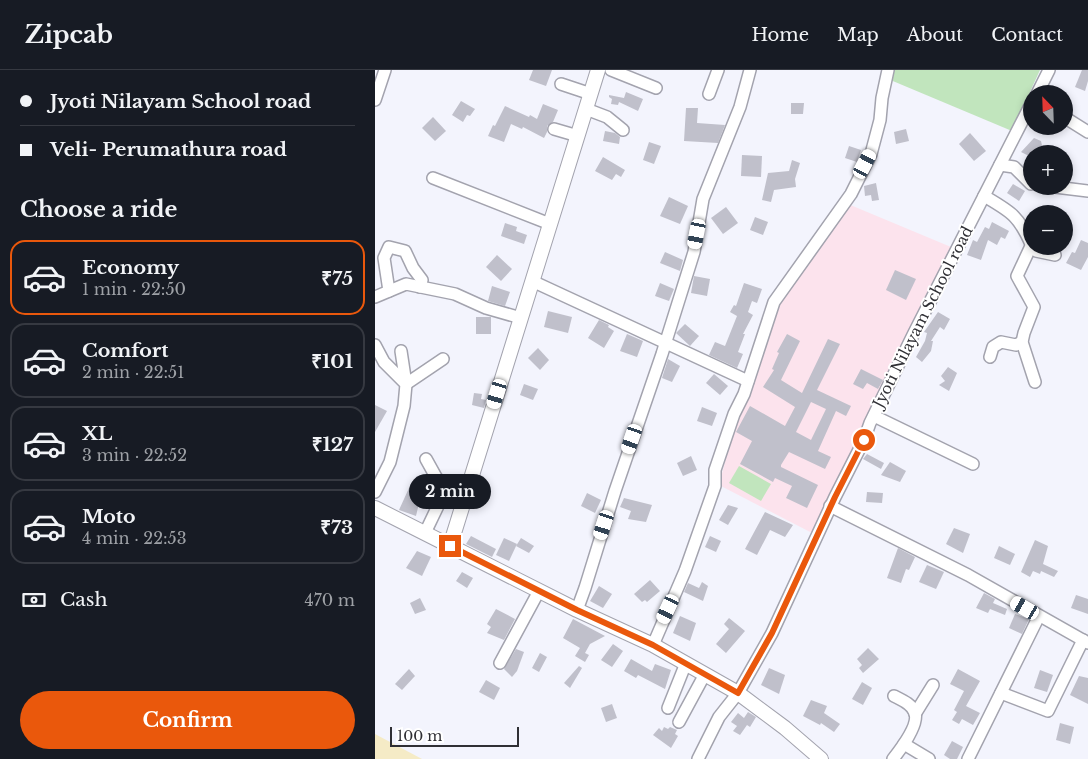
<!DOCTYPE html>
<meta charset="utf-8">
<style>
:root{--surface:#171b24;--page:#242831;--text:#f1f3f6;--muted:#9ea1a6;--line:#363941;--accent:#ea580c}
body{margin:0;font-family:"Libre Baskerville",serif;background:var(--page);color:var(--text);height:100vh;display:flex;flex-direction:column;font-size:19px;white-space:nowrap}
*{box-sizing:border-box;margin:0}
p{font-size:16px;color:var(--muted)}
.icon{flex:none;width:28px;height:28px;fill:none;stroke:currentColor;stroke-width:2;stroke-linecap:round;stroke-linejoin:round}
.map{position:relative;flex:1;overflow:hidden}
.sheet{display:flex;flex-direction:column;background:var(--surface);width:375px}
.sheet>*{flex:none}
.guide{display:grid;align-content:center;height:110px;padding:0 20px;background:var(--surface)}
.needle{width:32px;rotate:337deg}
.tools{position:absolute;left:648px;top:15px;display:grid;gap:10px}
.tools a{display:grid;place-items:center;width:50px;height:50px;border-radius:50%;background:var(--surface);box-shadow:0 2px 8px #0003;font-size:25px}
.scale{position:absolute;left:15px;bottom:12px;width:129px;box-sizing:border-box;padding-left:5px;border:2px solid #2f2f34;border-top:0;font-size:14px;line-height:18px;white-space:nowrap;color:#2f2f34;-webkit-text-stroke:4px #fff;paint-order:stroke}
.end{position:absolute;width:22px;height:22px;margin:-11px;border:6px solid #ea580c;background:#fff;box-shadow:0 0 0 2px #fff}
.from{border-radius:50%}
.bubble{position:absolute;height:35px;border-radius:18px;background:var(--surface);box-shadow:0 2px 8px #0003;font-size:16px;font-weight:700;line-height:35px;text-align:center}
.car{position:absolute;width:15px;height:30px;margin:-15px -8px;border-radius:6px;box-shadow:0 0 4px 1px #0007;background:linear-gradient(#fff 24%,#345 0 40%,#fff 0 76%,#345 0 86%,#fff 0)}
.guide b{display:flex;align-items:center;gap:18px;height:48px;font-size:19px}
.guide b+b{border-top:1px solid var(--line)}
.guide i{width:12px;height:12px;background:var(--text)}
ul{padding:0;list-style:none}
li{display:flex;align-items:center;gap:15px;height:75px;margin:0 10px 8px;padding:0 10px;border:2px solid var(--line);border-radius:15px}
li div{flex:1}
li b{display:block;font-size:19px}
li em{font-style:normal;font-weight:700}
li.selected{border-color:var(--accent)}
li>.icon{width:45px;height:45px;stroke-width:1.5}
h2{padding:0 20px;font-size:22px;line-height:60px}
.pay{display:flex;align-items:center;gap:12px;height:55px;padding:0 20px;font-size:19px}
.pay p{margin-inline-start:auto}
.primary-button{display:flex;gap:10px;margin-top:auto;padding:10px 20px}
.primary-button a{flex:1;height:58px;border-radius:30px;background:var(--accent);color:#fff;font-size:20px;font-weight:700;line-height:58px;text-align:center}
header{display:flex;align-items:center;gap:30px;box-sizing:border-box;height:70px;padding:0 25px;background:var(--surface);border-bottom:1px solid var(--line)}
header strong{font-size:24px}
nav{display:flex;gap:28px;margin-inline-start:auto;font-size:18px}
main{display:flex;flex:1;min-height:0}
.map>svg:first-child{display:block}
</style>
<header>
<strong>Zipcab</strong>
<nav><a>Home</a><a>Map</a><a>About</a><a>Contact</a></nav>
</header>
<main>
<section class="sheet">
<div class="guide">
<b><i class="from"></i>Jyoti Nilayam School road</b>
<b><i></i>Veli- Perumathura road</b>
</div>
<h2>Choose a ride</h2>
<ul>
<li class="selected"><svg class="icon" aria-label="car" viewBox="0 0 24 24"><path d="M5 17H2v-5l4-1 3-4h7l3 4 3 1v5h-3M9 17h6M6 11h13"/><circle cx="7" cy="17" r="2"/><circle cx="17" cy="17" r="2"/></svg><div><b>Economy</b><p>1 min · 22:50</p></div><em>₹75</em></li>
<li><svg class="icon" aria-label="car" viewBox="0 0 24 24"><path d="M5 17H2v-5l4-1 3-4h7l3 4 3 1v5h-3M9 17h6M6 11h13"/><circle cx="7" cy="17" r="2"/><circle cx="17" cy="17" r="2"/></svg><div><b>Comfort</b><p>2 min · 22:51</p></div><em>₹101</em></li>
<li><svg class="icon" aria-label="car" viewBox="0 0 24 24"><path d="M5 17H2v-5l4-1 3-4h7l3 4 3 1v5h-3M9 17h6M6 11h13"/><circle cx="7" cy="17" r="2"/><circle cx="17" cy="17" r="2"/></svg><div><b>XL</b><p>3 min · 22:52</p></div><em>₹127</em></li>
<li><svg class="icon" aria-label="car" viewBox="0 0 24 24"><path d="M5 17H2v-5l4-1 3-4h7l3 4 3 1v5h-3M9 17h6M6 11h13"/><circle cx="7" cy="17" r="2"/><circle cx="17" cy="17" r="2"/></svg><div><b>Moto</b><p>4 min · 22:53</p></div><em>₹73</em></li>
</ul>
<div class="pay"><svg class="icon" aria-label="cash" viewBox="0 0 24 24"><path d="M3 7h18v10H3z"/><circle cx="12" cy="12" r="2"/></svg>Cash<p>470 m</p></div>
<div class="primary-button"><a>Confirm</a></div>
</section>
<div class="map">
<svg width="713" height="689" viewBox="0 0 713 689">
<rect width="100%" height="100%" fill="#f3f4fd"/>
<path fill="#fce3ed" d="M473,134L576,177L439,464L344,415L357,365L404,230Z"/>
<g fill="#c1e5bd">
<path d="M517,0H665L637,61L513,9Z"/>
<path d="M364,396L396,414L386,431L354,413Z"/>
</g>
<path fill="#f5ebc6" d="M0,664L47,689H0Z"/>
<g fill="#c0c0cb" fill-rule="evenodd">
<path d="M158,0H177L171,16L154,10Z"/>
<path d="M707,0H713V11L710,21L700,17Z"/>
<path d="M251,22L268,29L263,41L244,32L243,35L236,34L237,29L234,27V25L249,28Z"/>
<path d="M86,31L100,39L95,46L92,45L88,52L77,45Z"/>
<path d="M416,33H429L428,44H416Z"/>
<path d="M168,34L183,40L178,52L172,56V62L169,68L148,57L147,59L136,54L129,72L113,66L118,55L120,56L130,36L154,47L155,45L162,49Z"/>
<path d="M311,38H323L322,53L350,55L343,73L309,71Z"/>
<path d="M58,47L71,61L60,71L47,58Z"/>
<path d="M531,59L534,71L521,74L519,62Z"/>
<path d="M230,61L240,63L245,67L244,74L228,71Z"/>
<path d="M595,63L611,81L599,91L584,74Z"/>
<path d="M659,68L666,71L669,84H656V87L646,82Z"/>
<path d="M274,72L286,76L279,94L268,90Z"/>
<path d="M474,76L486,80L482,92L470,88Z"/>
<path d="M367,85L387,86L386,107L366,106Z"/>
<path d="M228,87L250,100L246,107L241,104L237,110L220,101Z"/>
<path d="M417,90L425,93L420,109L421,117L399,120L396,132L387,130L393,103L414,101Z"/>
<path d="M501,113L504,130L497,131L496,125L490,126L489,116Z"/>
<path d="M638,114L650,121L644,131L632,123Z"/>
<path d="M294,127L313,136L305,154L285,146Z"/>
<path d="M351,137L363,153L348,164L336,148Z"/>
<path d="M380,147L393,152L388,165L375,160Z"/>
<path d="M617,152L634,161L630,169L626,167L622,175L613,170L606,190L592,185L598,170L602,172L610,157L614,159Z"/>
<path d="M130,153L142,157L141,161L152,165L149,174L126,166Z"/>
<path d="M706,170L713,173V187L706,200L691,193L697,182L700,183Z"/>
<path d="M290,182L308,190L305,201L285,193Z"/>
<path d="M122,185L137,199L126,211L111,197Z"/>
<path d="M520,200L541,209L531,230L511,220Z"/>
<path d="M319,206L335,209L332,226L316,223Z"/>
<path d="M285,213L299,219L294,231L280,226Z"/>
<path d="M369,213L387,219L382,233L377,231L373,242L378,245L368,264H370L363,282L368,284L362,298L334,285L340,272L350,276L362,246L355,242L359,235L361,236Z"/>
<path d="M117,216L135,222L130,236L113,231Z"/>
<path d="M173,241L197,247L193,263L169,257Z"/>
<path d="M563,242L575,249L569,260L565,257L556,271H558L556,281L547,292L541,287L550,271L552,263L549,262Z"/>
<rect x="101" y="247" width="15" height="17"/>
<path d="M224,250L234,255L233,257L239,261L229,278L213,268Z"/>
<path d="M310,254L324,266L315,276L301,263Z"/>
<path d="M252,264L268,271L262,287L245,281Z"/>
<path d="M412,264L425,271L406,310L427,323L453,269L465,274L442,320L476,336L471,346L461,341L443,381L456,387L450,399L414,382L406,395V397L443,415L432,438L411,428L417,416L400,408L398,412L365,394L377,371L361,362L375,336L410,356L420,337L388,317L399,300L397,299L404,283L402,282ZM436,332L451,339L436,370L421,362Z"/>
<path d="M163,278L174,290L165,300L153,288Z"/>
<path d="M293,289L305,296L297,312L287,308Z"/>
<path d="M573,297L582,303L574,321L564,315L570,311L566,306Z"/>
<path d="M486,299L508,310L503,319L492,313L488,319L478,314Z"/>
<path d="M339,304L353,316L345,325L331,313Z"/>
<path d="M149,314L163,319L158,330L145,325Z"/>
<path d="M99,323L107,324L106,329L111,330L109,338L97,335Z"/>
<path d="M0,335L12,341L0,362Z"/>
<path d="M327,337L342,343L337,356L322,351Z"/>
<path d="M492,384L509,393L506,399L488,389Z"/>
<path d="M316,386L322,400L308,406L302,393Z"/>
<path d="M515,392L531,401L525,412L506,405Z"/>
<path d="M57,414L62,420L57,432L45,429L41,446L24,440L34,418L52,422Z"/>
<path d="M492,422L508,423L507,433L491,432Z"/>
<path d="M212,423L226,430L220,443L206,436Z"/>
<path d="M249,428L277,435L271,452L253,449L256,441L245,437Z"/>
<path d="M353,435L363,438L353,455L344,450Z"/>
<path d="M390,442L418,455L410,467L395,460L382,485L370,479Z"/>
<path d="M579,458L595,464L588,483L571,474Z"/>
<path d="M96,466L121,479L117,487L91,474Z"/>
<path d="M335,466L346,471L341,482L330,477Z"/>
<path d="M129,468L142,474L134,491L121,485Z"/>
<path d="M146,468L159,476L154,483L141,476Z"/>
<path d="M660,470L673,476L668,494L683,501L679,507L666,501L665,504L658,501L655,507L646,502Z"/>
<path d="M624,476L640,484L635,495L619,488Z"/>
<path d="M523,478L540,487L534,500L531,499L526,513L512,508Z"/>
<path d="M42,481L56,487L47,506L31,498Z"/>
<path d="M552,495L569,502L561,519L544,512Z"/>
<path d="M87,502L98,508L92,518L81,511Z"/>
<path d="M275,510L285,521L272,532L270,530L267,532L259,524Z"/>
<path d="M327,512L333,516L328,531L309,522L313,513L324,518Z"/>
<path d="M224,516L237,524L228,538L215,531Z"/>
<path d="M609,523L620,529L618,533L632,539L630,545L615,539L613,543L601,538Z"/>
<path d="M701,525L713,529V544L696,538Z"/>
<path d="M45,528L51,540L40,544L35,533Z"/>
<path d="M121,539L140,549L129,570L112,563L116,557L112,554Z"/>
<path d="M640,544L654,549L647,564L634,558Z"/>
<path d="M305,546L321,553L315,571L298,563Z"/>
<path d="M354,548L370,561L351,583L341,574L354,559L349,554Z"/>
<path d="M198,549L230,566L215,574L210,583L214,585L210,592L200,586L205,578L188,568Z"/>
<path d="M238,574L248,581L237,597L226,590Z"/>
<path d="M493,578L504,589L488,603L484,598L487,595L482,589Z"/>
<path d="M141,579L149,582L142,601L137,607L129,599Z"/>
<path d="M165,583L172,587L164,602L157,598Z"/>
<path d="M256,589L277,601L280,594L296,600L290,619L263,605L261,608L249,601Z"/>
<path d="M204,596L207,598L195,618L189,613Z"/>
<path d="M394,598L410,605L404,624L386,615Z"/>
<path d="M34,599L40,606L27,620L20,614Z"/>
<path d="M583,599L605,611L591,636L605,643L598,655L587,649L584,654L577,650L582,642L579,640L589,621L575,614Z"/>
<path d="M665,600L678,605L672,622L659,618Z"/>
<path d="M704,606L713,608V634L695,625Z"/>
<path d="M111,610L125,618L119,630L104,622Z"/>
<path d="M487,612L497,618L488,635L477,629Z"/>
<path d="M436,630L452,636L449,643L465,654L459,662L446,653L445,655L428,646Z"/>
<path d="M237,634L242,648L231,652L226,638Z"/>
<path d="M373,642L381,647L375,657L372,655L365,665L358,661L362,656L356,652L363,643L369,648Z"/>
<path d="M685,653L699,657L695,674L681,670Z"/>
<path d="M289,657L293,659L295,657L302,660L300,664L303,666L296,678L278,665L284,658L287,661Z"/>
<path d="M577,671L588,677L582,689H575L569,685Z"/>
</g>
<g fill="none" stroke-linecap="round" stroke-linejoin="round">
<defs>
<g id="minor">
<path d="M236,0L281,18"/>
<path d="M186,14L216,24"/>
<path d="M334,24L343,0"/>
<path d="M662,24L674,0"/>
<path d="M0,30L10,0"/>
<path d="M211,39L232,47L248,60"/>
<path d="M689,47L713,62"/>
<path d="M179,59L203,66"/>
<path d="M625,95L639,97L656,114"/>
<path d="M58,108L175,154"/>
<path d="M672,116L713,121"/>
<path d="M609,126C636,142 643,145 656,174"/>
<path d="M656,176L642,206L659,237L649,263L647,272L660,312"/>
<path d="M658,176L661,181L680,185"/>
<path d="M157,211L373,311"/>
<path d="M14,221L9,188L14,177L30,181L38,198L47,210L45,217"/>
<path d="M0,227L31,214L80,224L111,238L146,248"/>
<path d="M0,275L9,292L31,314L29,336L15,392L0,422"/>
<path d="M26,281L31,314L68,289"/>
<path d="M615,287L618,277L626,272L641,275L647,272"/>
<path d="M499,346L598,394"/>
<path d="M455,436L593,505L713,573"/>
<path d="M50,463L71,419L61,407L51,389"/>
<path d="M202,540L210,518L240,421L287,284L319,182L328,129L365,37L375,0"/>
<path d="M278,575L310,501L340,416V400L359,344L369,324L399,232L476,124L496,84L505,50L507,28L513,0"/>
<path d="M125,593L164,521"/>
<path d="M626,623L673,641L708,570"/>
<path d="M293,638L311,593"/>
<path d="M540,644L558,615"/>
<path d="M304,652L330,604"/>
<path d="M529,674L554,689"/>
<path d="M323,689L344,647L363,623L397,563L460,427L489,370L495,353L539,263L656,34"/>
<path d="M518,689C525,680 544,655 540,643C537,634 527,630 519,626"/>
<path d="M593,689L664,546"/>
</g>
<g id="major">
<path d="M0,438L202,540L278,575L363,623L410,658L446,689"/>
<path d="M75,476L223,0"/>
</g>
</defs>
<use href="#minor" stroke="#a3a3ae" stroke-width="14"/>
<use href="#major" stroke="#a3a3ae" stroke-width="16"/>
<use href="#minor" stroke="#fff" stroke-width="11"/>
<use href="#major" stroke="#fff" stroke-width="14"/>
</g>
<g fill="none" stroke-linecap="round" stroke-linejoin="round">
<path stroke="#ea580c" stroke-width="6" d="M75,476L202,540L278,575L363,623L397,563L460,427L489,370"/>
</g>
<g text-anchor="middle" stroke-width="4" stroke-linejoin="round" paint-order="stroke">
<g font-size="15" fill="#2f2f34" stroke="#fff">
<text transform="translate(548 247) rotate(-63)" y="5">Jyoti Nilayam School road</text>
</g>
</g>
</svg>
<div class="tools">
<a><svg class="needle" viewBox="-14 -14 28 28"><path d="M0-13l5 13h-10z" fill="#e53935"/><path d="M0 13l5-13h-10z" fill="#9ea1a6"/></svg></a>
<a>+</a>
<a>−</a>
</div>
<div class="scale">100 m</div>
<i class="end from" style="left:489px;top:370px"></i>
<i class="end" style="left:75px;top:476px"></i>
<div class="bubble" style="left:34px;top:404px;width:82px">2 min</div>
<i class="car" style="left:490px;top:94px;rotate:28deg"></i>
<i class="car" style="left:322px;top:164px;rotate:191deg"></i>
<i class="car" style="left:122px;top:324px;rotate:197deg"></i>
<i class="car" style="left:257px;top:369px;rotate:199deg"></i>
<i class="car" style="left:229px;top:455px;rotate:198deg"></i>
<i class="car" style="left:650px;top:538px;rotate:300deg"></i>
<i class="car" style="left:293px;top:539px;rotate:205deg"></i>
</div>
</main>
